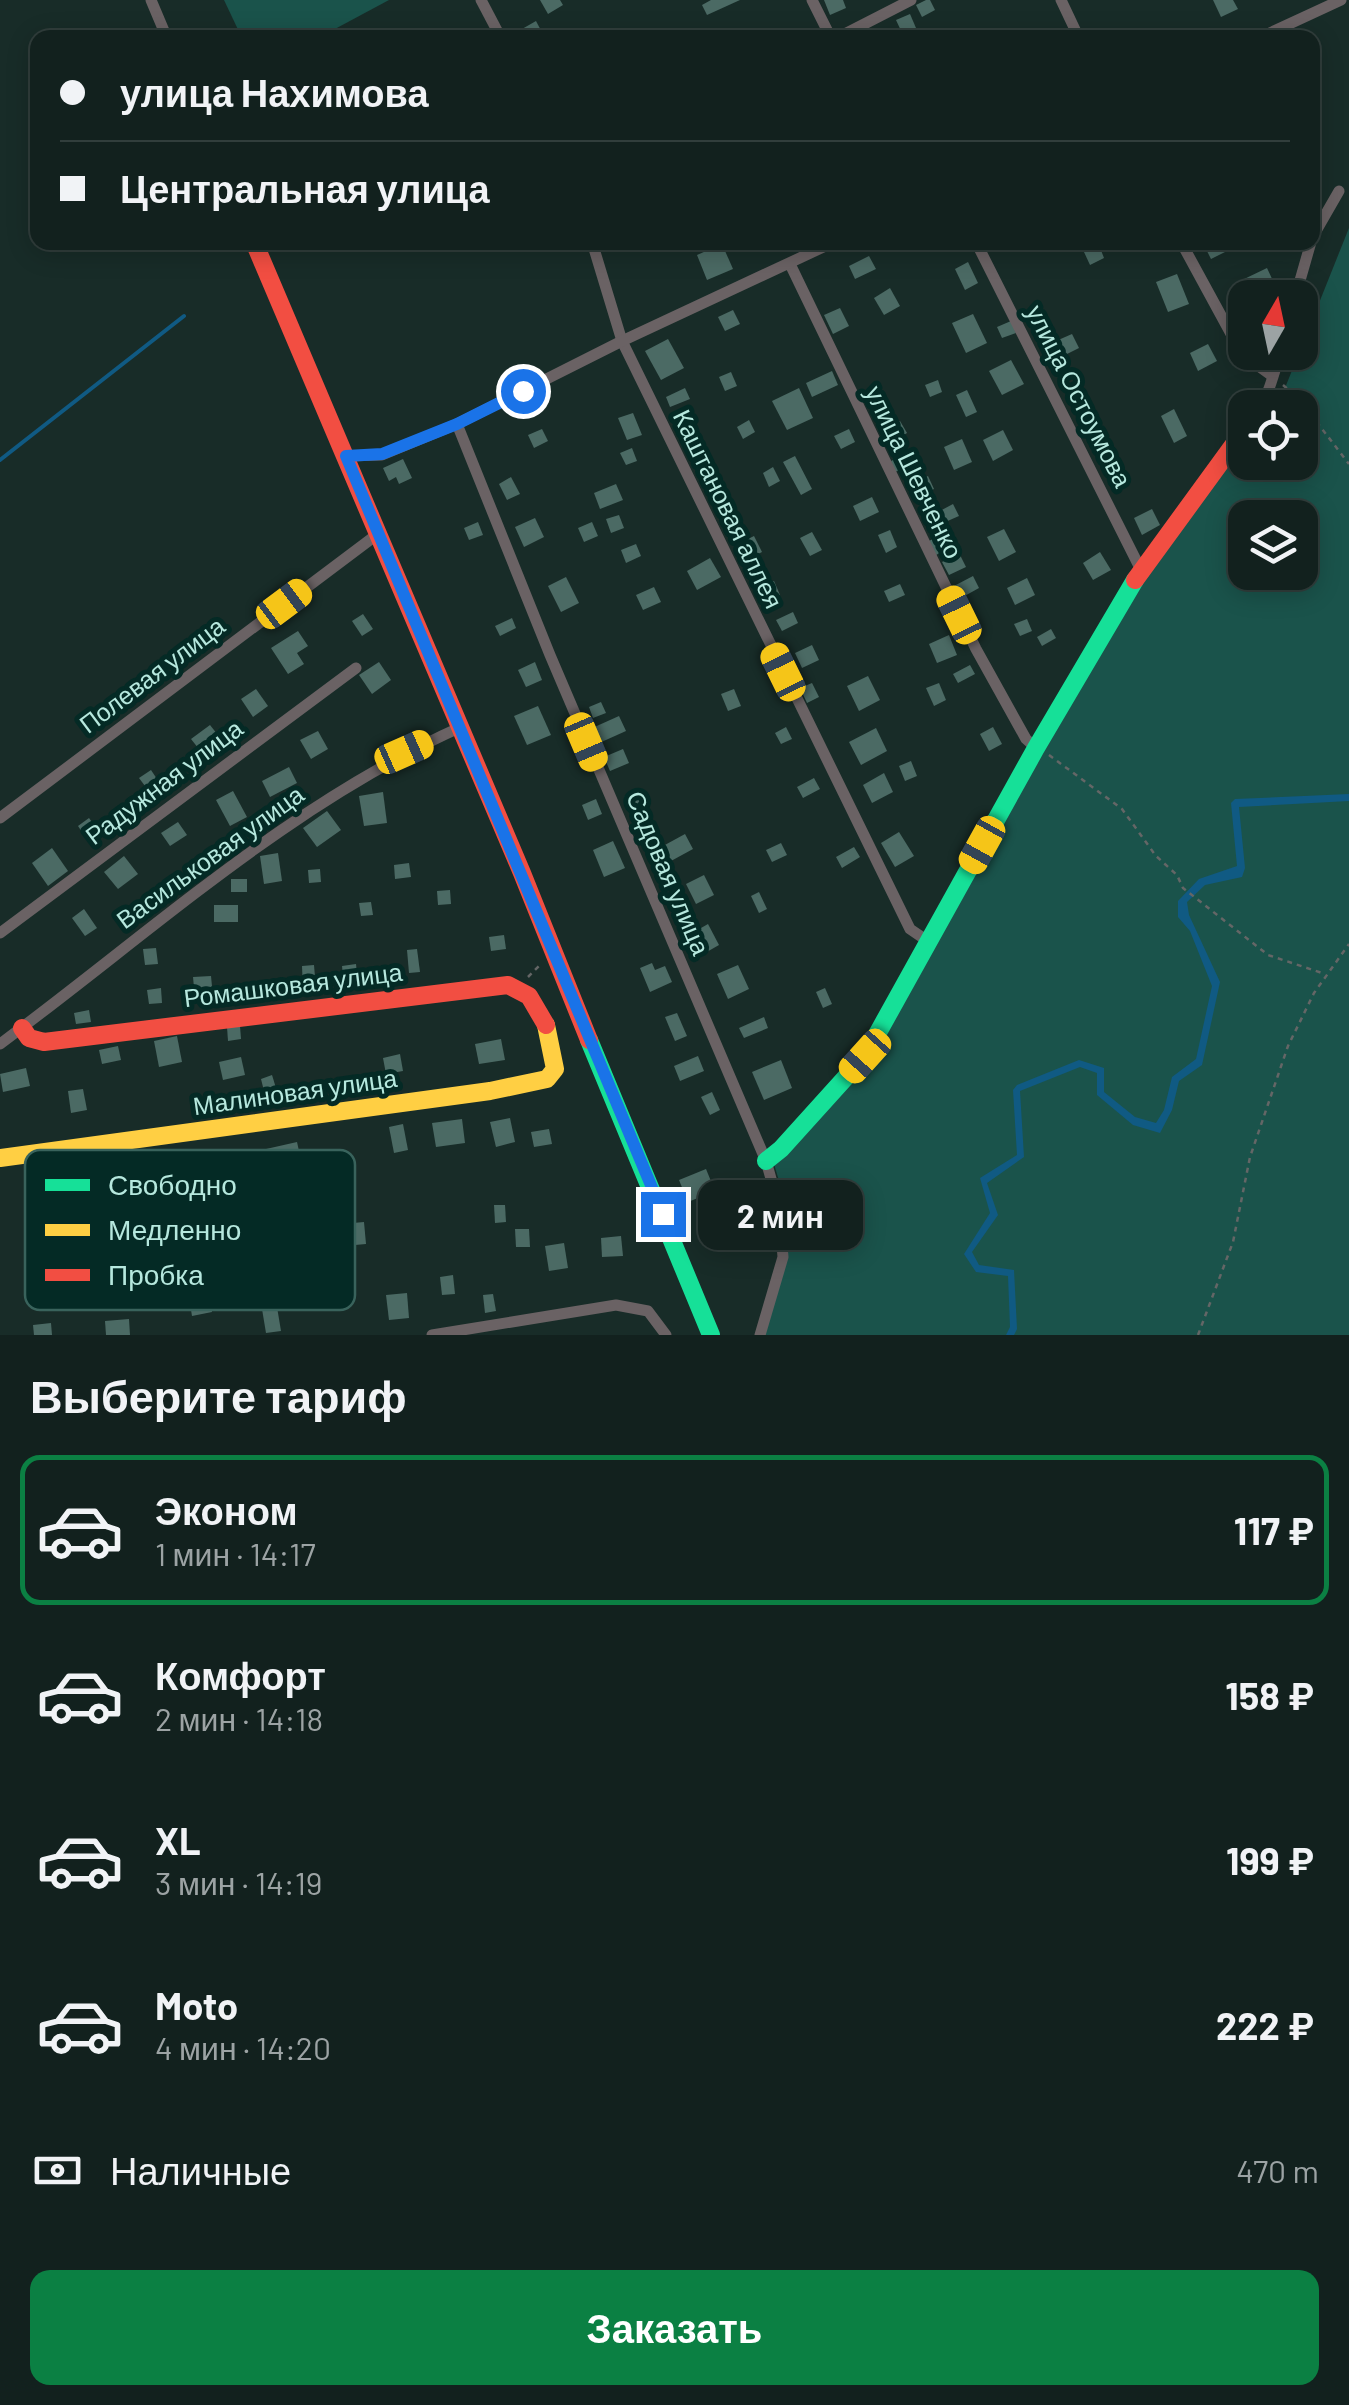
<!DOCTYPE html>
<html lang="ru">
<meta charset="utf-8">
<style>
:root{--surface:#12211e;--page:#1b2927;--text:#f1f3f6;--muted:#9ca3a4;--line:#313e3c;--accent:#0b8043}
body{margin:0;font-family:Barlow,sans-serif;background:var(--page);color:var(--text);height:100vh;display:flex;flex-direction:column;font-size:38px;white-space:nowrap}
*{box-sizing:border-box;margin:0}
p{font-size:32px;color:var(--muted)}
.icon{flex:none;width:55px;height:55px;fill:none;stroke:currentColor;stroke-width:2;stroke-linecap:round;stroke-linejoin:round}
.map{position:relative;height:1335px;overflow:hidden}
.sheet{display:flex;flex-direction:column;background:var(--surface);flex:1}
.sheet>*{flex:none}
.banner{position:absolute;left:30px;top:30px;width:1290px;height:220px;border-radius:20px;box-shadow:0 5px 25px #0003,0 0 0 2px var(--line);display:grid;align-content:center;height:220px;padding:0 30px;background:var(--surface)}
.needle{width:65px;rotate:9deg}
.controls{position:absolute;left:1228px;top:280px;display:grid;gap:20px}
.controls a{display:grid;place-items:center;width:90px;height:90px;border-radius:20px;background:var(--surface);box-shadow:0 5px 25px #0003,0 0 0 2px var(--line);font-size:50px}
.end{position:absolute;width:45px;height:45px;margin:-22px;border:12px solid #1a73e8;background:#fff;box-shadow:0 0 0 5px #fff}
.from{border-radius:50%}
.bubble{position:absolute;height:70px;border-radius:20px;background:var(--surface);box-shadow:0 5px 25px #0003,0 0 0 2px var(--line);font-size:32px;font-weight:700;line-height:70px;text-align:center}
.car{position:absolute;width:30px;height:60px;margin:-30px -15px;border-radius:12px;box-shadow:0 0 8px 2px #0007;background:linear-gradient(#f5c518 24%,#345 0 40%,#f5c518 0 76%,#345 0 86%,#f5c518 0)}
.banner b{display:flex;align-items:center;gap:35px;height:95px;font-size:38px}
.banner b+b{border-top:2px solid var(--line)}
.banner i{width:25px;height:25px;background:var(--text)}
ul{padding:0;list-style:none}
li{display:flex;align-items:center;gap:30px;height:150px;margin:0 20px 15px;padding:0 10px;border:5px solid transparent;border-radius:20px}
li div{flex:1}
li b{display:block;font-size:38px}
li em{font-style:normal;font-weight:700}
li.current{border-color:var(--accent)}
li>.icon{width:90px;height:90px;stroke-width:1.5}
h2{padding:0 30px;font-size:45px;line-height:120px}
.pay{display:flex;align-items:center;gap:25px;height:110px;padding:0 30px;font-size:38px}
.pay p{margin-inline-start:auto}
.cta{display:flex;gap:20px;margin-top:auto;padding:20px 30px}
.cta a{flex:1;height:115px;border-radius:20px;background:var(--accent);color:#fff;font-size:40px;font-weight:700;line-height:115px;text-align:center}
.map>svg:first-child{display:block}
</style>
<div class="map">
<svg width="1349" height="1335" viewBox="0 0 1349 1335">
<rect width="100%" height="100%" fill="#182c28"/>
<g fill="#1a534b" fill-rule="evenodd">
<path d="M224,0H389L320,37L242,38Z"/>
<path d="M1349,228V1335H765L791,1242L788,1211L774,1164L868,1059L1144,573L1245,443V462H1300V408L1272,407L1283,393ZM1245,518H1300V572H1245Z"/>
</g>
<path fill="#105a83" d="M1349,794V801L1239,807L1245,868L1242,877L1205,885L1187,902L1189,915L1220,982L1202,1065L1179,1081L1172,1110L1160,1133L1133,1125L1097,1095V1073L1080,1067L1020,1091L1024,1157L987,1183L998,1215L972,1252L979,1265L1014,1270L1017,1329L1014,1335H1006L1010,1327L1008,1276L976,1272L964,1254L990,1213L980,1178L1017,1155L1013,1090L1017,1085L1079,1060L1104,1068V1092L1135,1117L1156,1123L1164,1110L1172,1077L1196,1059L1212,986L1190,931L1178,917V901L1199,879L1237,866L1231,803L1235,799Z"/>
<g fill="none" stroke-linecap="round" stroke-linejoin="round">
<path stroke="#105a83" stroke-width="4" d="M0,460L184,316"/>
</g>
<g fill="#4b6a64">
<path d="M540,0H560L563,5L548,14Z"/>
<path d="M711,0H740L707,15L702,5Z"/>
<path d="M824,0H843L846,8L830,15Z"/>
<path d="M926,0H930L935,10L922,17L916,5Z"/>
<path d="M1213,0H1233L1238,9L1221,17Z"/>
<path d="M910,14L916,28L903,35L896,20Z"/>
<path d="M536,21L545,38H526L522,29Z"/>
<path d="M1220,242H1245L1211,259L1206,249Z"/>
<path d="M722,244L733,269L707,280L697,255Z"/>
<path d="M1099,245L1104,258L1090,265L1084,252Z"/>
<path d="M869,256L876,269L855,279L849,266Z"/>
<path d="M968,262L978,283L965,290L955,269Z"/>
<path d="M1267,268L1274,283L1247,296L1240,281Z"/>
<path d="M1177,274L1189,304L1168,312L1156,282Z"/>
<path d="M890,288L900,306L884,315L874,298Z"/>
<path d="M840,308L849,326L833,334L824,315Z"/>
<path d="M733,310L740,324L725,331L718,317Z"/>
<path d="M973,314L987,343L966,353L952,323Z"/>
<path d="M1011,321L1016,333L1002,338L997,327Z"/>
<path d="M1072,334L1079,348L1063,356L1056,341Z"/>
<path d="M668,339L684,368L661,380L645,351Z"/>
<path d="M1208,344L1217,361L1198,371L1190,353Z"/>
<path d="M1011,360L1024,384L1002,395L989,371Z"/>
<path d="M832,371L838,385L812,397L806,383Z"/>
<path d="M731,372L737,386L725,391L719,377Z"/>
<path d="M938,380L942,392L930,397L925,385Z"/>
<path d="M685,388L690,399L670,407L666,397Z"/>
<path d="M799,388L813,418L787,430L772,401Z"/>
<path d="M967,390L977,412L966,417L956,395Z"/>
<path d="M1174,409L1187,436L1174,443L1161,416Z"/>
<path d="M633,413L642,435L627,440L618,418Z"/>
<path d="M749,420L755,432L743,439L737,427Z"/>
<path d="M900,421L907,433L891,442L884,430Z"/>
<path d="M542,429L548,441L534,448L528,435Z"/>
<path d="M849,429L855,442L841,449L834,436Z"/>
<path d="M1003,430L1013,450L993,461L983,440Z"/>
<path d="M962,439L972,462L954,470L944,447Z"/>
<path d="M632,448L637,461L626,465L620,453Z"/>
<path d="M905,455L910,465L895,472L891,461Z"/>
<path d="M795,456L812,489L801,495L783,462Z"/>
<path d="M403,459L412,478L399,484L396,477L389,481L383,468Z"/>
<path d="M773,467L780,481L769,487L763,473Z"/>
<path d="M928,476L934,489L916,497L910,485Z"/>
<path d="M511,477L520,494L507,500L499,484Z"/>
<path d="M616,484L623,500L600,509L594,493Z"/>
<path d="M872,497L879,512L860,521L853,506Z"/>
<path d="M953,504L959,516L943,523L938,512Z"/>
<path d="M1152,509L1160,525L1142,535L1134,518Z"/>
<path d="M619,515L624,528L611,533L606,519Z"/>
<path d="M535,518L544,537L524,547L515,527Z"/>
<path d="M478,522L483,535L469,540L464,528Z"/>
<path d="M592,522L598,536L584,542L578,528Z"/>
<path d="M1004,529L1016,552L999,561L987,537Z"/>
<path d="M890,530L897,547L886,553L878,535Z"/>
<path d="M948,531L955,545L936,555L929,541Z"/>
<path d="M812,532L822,550L810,556L800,538Z"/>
<path d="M754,536L762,552L748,559L740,543Z"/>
<path d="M636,544L641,556L626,563L621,550Z"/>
<path d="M1100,552L1111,570L1093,580L1083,563Z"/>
<path d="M959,553L966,567L949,575L942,562Z"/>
<path d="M710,558L721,577L697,590L687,571Z"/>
<path d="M973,576L979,588L961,598L954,586Z"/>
<path d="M566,577L579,603L561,612L548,586Z"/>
<path d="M1027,578L1035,595L1015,605L1007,588Z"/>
<path d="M774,581L780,595L764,602L758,588Z"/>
<path d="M900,584L905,595L889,602L884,591Z"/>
<path d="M654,587L661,602L643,610L636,595Z"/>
<path d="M793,612L798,623L782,631L776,620Z"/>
<path d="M363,614L373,629L362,636L352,621Z"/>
<path d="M512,618L516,628L500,636L495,626Z"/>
<path d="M1027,619L1032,631L1020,636L1014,624Z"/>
<path d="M1051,629L1056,638L1042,646L1037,637Z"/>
<path d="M298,631L308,646L297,653L304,664L288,674L271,648Z"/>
<path d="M949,635L957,655L937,663L929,644Z"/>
<path d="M812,645L819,660L802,668L795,653Z"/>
<path d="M379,662L391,680L372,694L359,675Z"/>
<path d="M535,662L542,680L526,687L518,670Z"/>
<path d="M970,665L975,674L958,683L953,674Z"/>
<path d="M868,676L880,700L859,711L847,686Z"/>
<path d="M812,683L819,697L807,703L800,688Z"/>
<path d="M939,683L946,700L934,706L926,688Z"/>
<path d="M256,689L268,706L253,717L241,699Z"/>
<path d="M734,689L741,706L728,711L721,694Z"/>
<path d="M601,702L606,713L593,718L589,707Z"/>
<path d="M538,706L551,735L527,745L514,716Z"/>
<path d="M619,716L626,731L597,744L590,729Z"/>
<path d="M210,725L225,744L206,758L191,739Z"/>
<path d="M786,727L792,739L781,744L775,733Z"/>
<path d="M993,727L1002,744L989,751L980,734Z"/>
<path d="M876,728L887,751L861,765L849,742Z"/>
<path d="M318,731L328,749L311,759L300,740Z"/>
<path d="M623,749L629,763L610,771L604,757Z"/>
<path d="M911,761L917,776L905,781L899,766Z"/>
<path d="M289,767L297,783L270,797L262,781Z"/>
<path d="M151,770L159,782L148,790L139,778Z"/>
<path d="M884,773L893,792L872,803L863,785Z"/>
<path d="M814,778L820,789L803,798L797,787Z"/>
<path d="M639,790L648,809L634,816L624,797Z"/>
<path d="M233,791L247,817L230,826L216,800Z"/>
<path d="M383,792L387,823L364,826L359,796Z"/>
<path d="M596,799L602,814L588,820L582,805Z"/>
<path d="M327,811L341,830L317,847L303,828Z"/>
<path d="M89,818L102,836L90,844L78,826Z"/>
<path d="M178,822L187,835L170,846L161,833Z"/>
<path d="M899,832L914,856L895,867L881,843Z"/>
<path d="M685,834L693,849L671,861L663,846Z"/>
<path d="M613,841L625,868L604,877L593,850Z"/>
<path d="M224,843L231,851L218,861L211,852Z"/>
<path d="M781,843L787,855L772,862L766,850Z"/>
<path d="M854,847L860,857L842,868L836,857Z"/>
<path d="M52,848L68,871L48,886L32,863Z"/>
<path d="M278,853L282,881L264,884L260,856Z"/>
<path d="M124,856L138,874L118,889L104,872Z"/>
<path d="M409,863L411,877L395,879L394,865Z"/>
<path d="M320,869L321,882L309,883L308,870Z"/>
<path d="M704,875L714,895L696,904L686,884Z"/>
<rect x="231" y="879" width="16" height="13"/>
<path d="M450,890L451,904L438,905L437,891Z"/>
<path d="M759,892L767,909L759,913L751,896Z"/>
<path d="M371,902L373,915L361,916L359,903Z"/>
<rect x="214" y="905" width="24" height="17"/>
<path d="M84,909L97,928L85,936L72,918Z"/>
<path d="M708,924L719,945L705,953L694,932Z"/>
<path d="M504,935L506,949L491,951L489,937Z"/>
<path d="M156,948L158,964L145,965L143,949Z"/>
<path d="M417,949L420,972L409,973L407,950Z"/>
<path d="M652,963L655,970L665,966L672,982L650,992L640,968Z"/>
<path d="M356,964L358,985L344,987L342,966Z"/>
<path d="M314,965L316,989L303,990L302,966Z"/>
<path d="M738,965L749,989L728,999L717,974Z"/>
<path d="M211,976L213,997L195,998L193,977Z"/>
<path d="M161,988L162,1003L149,1004L147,990Z"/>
<path d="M825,988L832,1004L823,1008L816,992Z"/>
<path d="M89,1010L91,1022L76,1024L74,1013Z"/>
<path d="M677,1013L687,1036L675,1041L665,1017Z"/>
<path d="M764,1017L768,1028L744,1038L739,1028Z"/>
<path d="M240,1026L241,1039L228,1041L227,1027Z"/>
<path d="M177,1036L182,1062L159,1067L154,1041Z"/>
<path d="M501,1039L505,1060L479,1064L475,1044Z"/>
<path d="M118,1046L121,1060L102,1064L99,1050Z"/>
<path d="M400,1054L403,1071L386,1074L383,1058Z"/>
<path d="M698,1056L704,1071L680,1081L674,1066Z"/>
<path d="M241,1057L245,1075L223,1080L219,1062Z"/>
<path d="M781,1060L792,1088L764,1100L752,1072Z"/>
<path d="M26,1068L30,1086L3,1092L0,1074Z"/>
<path d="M272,1075L276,1088L264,1091L261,1079Z"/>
<path d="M83,1089L87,1110L71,1113L68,1091Z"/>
<path d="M712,1092L720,1110L710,1115L701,1097Z"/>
<path d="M510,1118L515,1142L496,1147L490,1122Z"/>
<path d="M462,1119L465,1143L436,1147L432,1123Z"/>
<path d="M403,1124L408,1150L394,1153L389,1127Z"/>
<path d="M549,1129L552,1144L534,1147L531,1132Z"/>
<path d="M297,1142L303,1169L272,1176L266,1149Z"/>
<path d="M706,1169L715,1191L688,1202L679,1180Z"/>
<path d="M494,1205H505L506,1222L495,1223Z"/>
<path d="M364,1222L366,1244L355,1245L353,1223Z"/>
<path d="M515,1229H529L530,1247H516Z"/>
<path d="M621,1236L623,1256L602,1257L601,1238Z"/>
<path d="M564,1243L568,1268L549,1271L545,1246Z"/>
<path d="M453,1275L455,1294L442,1295L440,1277Z"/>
<path d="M208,1288L212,1312L192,1316L188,1291Z"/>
<path d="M407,1293L409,1318L389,1320L386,1295Z"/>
<path d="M493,1294L496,1311L485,1313L483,1295Z"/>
<path d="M277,1307L281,1331L266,1333L262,1309Z"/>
<path d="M129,1319L130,1335H106L105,1321Z"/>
<path d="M51,1323L52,1335H34L33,1325Z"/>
</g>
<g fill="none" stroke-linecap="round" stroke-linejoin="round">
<g stroke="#646666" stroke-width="2.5" stroke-dasharray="5 5" stroke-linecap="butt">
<path d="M1283,385L1299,399L1349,464"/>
<path d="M1049,755L1122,809L1156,856L1177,875L1183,888L1268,955L1325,974"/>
<path d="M528,977L540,965"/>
<path d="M1198,1335L1233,1242L1250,1157L1288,1046L1314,993L1349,944"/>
</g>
<g stroke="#6a6264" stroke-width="11">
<path d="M151,0L167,38"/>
<path d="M481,0L501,38"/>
<path d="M812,0L831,38"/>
<path d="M1061,0L1079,38"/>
<path d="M837,38L911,0"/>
<path d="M1259,38L1341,0"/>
<path d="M1312,238L1339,191"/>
<path d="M592,242L622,341L910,929L929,942"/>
<path d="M976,242L1141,570"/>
<path d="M1181,242L1242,354L1271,375"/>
<path d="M790,264L976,649L1026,739L1036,748"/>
<path d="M1295,298L1311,242"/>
<path d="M1260,408C1271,391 1273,371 1282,352"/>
<path d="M457,424L550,655L766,1161L779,1207L783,1257L760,1335"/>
<path d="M346,456L382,455L457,424L622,341L834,242"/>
<path d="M0,818L379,533"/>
<path d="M0,933L356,668"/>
<path d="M0,1044C150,933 289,804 461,727"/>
<path d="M432,1335L616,1305L648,1311L666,1335"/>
</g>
<g stroke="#16e098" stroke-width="18">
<path d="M589,1040L711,1335"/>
<path d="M766,1161L781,1149L865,1056L1036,748L1135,580"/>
</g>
<path stroke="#ffcf43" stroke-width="18" d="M0,1158L490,1091L547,1079L555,1069L546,1025"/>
<g stroke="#f24e42" stroke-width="18">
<path d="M254,242L522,873L589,1040"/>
<path d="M1135,580L1245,429"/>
<path d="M22,1028L29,1038L44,1042L508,985L529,996L546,1025"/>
</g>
</g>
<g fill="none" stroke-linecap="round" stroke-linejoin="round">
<path stroke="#1a73e8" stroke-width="12" d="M523,391L457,424L382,454L346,456L663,1214"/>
</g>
<g text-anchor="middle" stroke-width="10" stroke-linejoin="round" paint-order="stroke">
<g font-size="25" fill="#b6e8de" stroke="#042a25">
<text transform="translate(1079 396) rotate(63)" y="9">улица Остоумова</text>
<text transform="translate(914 472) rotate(64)" y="9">улица Шевченко</text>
<text transform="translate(728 509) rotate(64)" y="9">Каштановая аллея</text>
<text transform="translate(152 675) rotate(-37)" y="9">Полевая улица</text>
<text transform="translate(164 782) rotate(-37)" y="9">Радужная улица</text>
<text transform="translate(210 857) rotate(-36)" y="9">Васильковая улица</text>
<text transform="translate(668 873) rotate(67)" y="9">Садовая улица</text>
<text transform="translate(293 985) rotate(-7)" y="9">Ромашковая улица</text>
<text transform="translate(295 1092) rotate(-8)" y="9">Малиновая улица</text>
</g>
</g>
<rect x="25" y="1150" width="330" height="160" rx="15" fill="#042a25" stroke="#39635c" stroke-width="2.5"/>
<rect x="45" y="1179" width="45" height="12" fill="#16e098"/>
<rect x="45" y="1224" width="45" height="12" fill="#ffcf43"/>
<rect x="45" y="1269" width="45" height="12" fill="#f24e42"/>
<g font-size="28" fill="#b6e8de">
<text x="108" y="1195">Свободно</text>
<text x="108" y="1240">Медленно</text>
<text x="108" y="1285">Пробка</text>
</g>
</svg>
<div class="controls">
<a><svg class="needle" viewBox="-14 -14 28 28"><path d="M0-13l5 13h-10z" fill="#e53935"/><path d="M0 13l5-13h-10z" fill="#9ca3a4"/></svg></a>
<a><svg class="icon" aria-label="locate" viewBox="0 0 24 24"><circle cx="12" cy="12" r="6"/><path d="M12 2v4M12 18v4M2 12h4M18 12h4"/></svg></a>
<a><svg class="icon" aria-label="layers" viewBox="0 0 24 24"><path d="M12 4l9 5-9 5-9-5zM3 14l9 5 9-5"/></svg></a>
</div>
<i class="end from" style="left:523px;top:391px"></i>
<i class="end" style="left:663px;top:1214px"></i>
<div class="bubble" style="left:698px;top:1180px;width:165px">2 мин</div>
<i class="car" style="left:284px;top:604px;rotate:53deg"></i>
<i class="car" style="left:959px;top:615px;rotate:334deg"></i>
<i class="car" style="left:783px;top:672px;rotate:334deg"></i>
<i class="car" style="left:586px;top:742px;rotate:157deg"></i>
<i class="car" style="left:404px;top:752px;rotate:66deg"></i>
<i class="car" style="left:982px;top:845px;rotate:209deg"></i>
<i class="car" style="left:865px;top:1056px;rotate:222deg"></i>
<div class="banner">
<b><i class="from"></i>улица Нахимова</b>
<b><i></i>Центральная улица</b>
</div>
</div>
<section class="sheet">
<h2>Выберите тариф</h2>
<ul>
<li class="current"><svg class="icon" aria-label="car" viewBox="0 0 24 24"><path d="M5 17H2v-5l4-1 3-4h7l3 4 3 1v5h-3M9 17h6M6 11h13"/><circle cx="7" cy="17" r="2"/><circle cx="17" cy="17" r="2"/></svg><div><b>Эконом</b><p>1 мин · 14:17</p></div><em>117 ₽</em></li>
<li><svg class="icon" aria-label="car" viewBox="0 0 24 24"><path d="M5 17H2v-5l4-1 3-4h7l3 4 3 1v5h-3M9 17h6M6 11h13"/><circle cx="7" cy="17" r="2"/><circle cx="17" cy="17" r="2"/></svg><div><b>Комфорт</b><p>2 мин · 14:18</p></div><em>158 ₽</em></li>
<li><svg class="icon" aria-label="car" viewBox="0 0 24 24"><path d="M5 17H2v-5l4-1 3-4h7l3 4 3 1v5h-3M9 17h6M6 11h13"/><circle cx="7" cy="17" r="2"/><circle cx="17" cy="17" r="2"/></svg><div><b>XL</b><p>3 мин · 14:19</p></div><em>199 ₽</em></li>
<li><svg class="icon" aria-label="car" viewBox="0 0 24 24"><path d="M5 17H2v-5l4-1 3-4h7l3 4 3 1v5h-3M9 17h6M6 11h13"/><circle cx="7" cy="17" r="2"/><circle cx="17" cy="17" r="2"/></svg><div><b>Moto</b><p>4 мин · 14:20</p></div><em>222 ₽</em></li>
</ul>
<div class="pay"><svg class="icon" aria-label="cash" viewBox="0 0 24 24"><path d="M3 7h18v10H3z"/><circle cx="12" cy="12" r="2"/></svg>Наличные<p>470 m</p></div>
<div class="cta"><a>Заказать</a></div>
</section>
